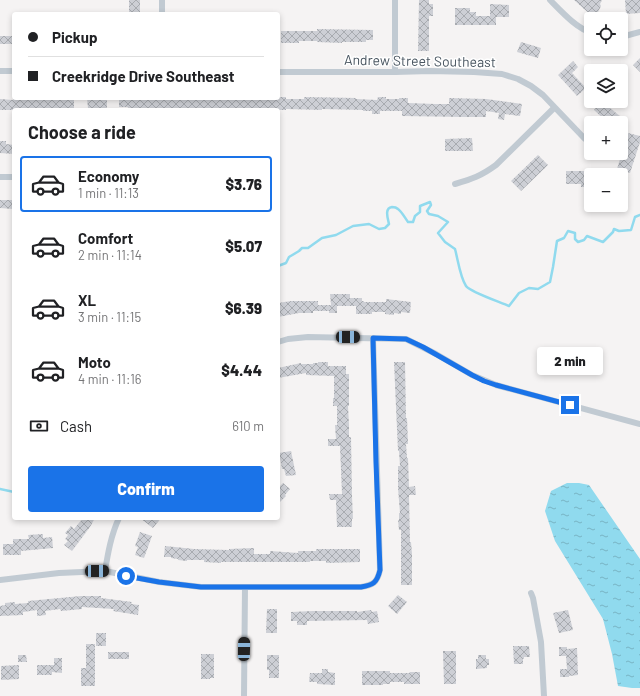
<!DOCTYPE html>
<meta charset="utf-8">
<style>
:root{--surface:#fff;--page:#f2f2f2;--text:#202124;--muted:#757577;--line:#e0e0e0;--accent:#1a73e8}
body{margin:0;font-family:Barlow,sans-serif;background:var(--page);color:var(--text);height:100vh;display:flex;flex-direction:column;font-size:15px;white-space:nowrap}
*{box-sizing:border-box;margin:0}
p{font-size:13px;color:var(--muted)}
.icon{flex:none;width:22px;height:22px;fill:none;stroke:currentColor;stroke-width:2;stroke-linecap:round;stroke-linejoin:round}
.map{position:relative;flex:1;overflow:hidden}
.drawer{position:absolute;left:12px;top:108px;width:268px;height:412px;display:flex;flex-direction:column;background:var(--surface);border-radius:4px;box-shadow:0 2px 6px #0003}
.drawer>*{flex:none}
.top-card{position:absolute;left:12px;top:12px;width:268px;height:88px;border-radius:4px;box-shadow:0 2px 6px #0003;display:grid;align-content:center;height:88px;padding:0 16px;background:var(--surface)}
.fabs{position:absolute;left:584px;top:12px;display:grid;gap:8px}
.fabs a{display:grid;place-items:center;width:44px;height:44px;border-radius:4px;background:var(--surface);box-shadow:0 2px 6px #0003;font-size:20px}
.end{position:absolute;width:18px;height:18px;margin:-9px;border:5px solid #1a73e8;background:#fff;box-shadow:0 0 0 2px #fff}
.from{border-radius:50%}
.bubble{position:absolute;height:28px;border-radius:4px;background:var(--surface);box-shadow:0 2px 6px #0003;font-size:13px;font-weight:800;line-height:28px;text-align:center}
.car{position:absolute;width:12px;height:24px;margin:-12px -6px;border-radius:5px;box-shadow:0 0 3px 1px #0007;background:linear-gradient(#222 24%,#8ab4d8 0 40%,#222 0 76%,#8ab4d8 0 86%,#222 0)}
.top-card b{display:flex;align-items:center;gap:14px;height:38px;font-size:15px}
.top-card b+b{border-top:1px solid var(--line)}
.top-card i{width:10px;height:10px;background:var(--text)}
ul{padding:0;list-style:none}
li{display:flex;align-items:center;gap:12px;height:56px;margin:0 8px 6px;padding:0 8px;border:2px solid transparent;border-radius:4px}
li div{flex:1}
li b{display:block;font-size:15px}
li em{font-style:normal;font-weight:800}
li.selected{border-color:var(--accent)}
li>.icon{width:36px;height:36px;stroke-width:1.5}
h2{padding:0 16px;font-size:18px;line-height:48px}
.pay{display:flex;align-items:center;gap:10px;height:44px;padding:0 16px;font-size:15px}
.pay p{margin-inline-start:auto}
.button{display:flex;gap:8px;margin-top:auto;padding:8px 16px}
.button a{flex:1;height:46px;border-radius:4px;background:var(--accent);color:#fff;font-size:16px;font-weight:800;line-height:46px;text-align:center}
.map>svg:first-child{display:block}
</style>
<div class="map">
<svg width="640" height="696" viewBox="0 0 640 696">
<defs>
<pattern id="water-ripples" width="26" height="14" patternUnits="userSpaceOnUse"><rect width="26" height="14" fill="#90daee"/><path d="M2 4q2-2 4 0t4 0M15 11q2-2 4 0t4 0" fill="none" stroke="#78b4c4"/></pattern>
<pattern id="building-cross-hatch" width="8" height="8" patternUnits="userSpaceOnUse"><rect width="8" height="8" fill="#cdcfd5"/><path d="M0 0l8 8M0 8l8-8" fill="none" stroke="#a8abb0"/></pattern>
</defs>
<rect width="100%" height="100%" fill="#f5f3f3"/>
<path fill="url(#water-ripples)" d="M567,483H579L589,485L640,559V688H632L618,686L612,654L603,619L555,541L545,511L551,491Z"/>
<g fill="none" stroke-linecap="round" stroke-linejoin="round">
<g stroke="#90daee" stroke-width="2.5">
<path d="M278,266L286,263L289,257L299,251L302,248H308L322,238L336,235L353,226L369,224L379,229L385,228L389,224C388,219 384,208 392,207C394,207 397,208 398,209C402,212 405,218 408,222H413L415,216L420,212V206L430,202L431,205L427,211L429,214L438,216L448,222L438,233L445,242L455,249C458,260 460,277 466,286C470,292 500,302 509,306L519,293L529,288L538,289L550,282L553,267L557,241L564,238L568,231L575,233V239L578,242L584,240L587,236L603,242L613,232L614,229L619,231L631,230L635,217L640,215"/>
<path d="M0,489L14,492"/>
</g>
</g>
<g fill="url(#building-cross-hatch)">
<rect x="129" y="0" width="11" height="14"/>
<path d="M419,0H429V4H433V16H429V51H418Z"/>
<path d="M574,0H602L600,4L601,6L598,12L593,17Z"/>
<path d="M625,0H640V13L626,14Z"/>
<path d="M490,4L509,5V17H496V25H455V8H470V12H476V16H490Z"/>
<path d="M317,29L373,30V40H366V42H342V43L317,42V41H299V43H281V31H317Z"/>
<rect x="0" y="36" width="14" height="8"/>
<path d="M521,42L541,48L538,58L517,52Z"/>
<path d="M640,58V72L633,65Z"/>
<path d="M573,61L578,67L572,73L586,88L577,96L558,75Z"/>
<path d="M278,97H286V99H304V97L356,98V99L377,100L378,97H386V99H399V98H408V103L435,104H449V98L486,99L522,104L520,116L505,114L504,120L498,119L499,113L486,111V117H464L402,116V111H380V114H372V111H363V110L322,109V110L286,109V110H260V109H224L181,108H161V110H127L128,107H119V98L154,99V98H253V100H269V98Z"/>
<path d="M13,98H24V99H49V98H74V110H0V99L13,100Z"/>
<path d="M87,98H107V108H88Z"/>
<path d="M602,101H614L609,107L628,123H608L594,110Z"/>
<path d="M628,133L640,136V142L630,173L617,169Z"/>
<path d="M472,138L473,151H445V139Z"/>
<path d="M0,141H6V144L14,145V154L0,153Z"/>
<path d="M538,155L548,165L521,191L511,181Z"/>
<path d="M566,171H591L590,187H581V184H566Z"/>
<path d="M0,200H14L13,209L0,208Z"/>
<path d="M330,294H350V298H362V301H364V302H386V299L411,302L410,313L401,312V314L394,313V315L385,314V312H372V314H356V306H337V313H329V311H313V313H299L278,317V303L291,301H318V305H331Z"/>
<path d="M318,362H328V366H346V374H349V406H348L349,425V437H351L352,496L353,519H352V527H337L336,500H330L329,494H342L340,446H328V439H336L335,425H337V406H333V398H334V376L306,375V373L278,378V368L301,363V364H313V363H318Z"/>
<path d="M394,362H405L406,418H407L408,444H406L407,458H408L409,487L415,486L416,495H409L410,542H411L412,554V585H401V530H399L398,520H399V513H400L398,488V466H400L399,451H398L397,429Z"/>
<path d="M291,451L296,475L286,476L284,469H282L279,453Z"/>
<path d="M283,483L290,489L285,495L286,496L278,504V488Z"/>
<path d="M83,518H95L90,527L72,551L64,545L68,541L65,539L68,535L65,533L71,526L74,529Z"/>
<path d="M140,518H161L153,528Z"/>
<path d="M140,532L152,536L144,558L135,555L138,547L135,546Z"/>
<path d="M43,534V538L52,537L53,548L21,551V555H3V544H13V539H29L28,535Z"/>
<path d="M165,546L194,549L229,550V549L254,548V554H270V551L298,553V551H316V549H360V562L326,563V561H310V562H221V563L204,562V560H187V561L178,560V559L171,558V557H164Z"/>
<path d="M398,595L407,602L397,614L388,606Z"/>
<path d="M81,596H101V598L132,602L131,604L139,605L138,615L113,611L114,609L82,607V609L61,611L60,609L45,611L46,615L37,616V610L23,612V615L0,616V606L5,605V603L15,602V604L28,603V601Z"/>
<path d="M267,609H277V633H266Z"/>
<path d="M371,610L372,612L377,611L379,622L368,624L367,620L307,621V625H297V621H291V612L313,611H357V612Z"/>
<path d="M568,610L573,630L559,633L553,613Z"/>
<rect x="96" y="633" width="10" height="13"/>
<path d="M86,644H95V686H81V668H86Z"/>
<path d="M513,646H529L530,657H524V659H523V664H514Z"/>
<path d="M559,647H567V649L577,648L578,675L569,676V677H560V669H567L566,656H559Z"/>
<path d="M443,651H456V684H444Z"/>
<rect x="108" y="652" width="21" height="7"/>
<path d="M201,654H214V678H210V679H201Z"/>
<path d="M18,655H26L27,662H18Z"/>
<path d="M267,655H279V678H269V670H267Z"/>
<path d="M478,655H486V659H489V665H487V668L476,669V659H478Z"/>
<path d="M54,658H62V673L52,672V675H37V665H54Z"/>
<path d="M19,665V679L1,680V666Z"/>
<path d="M322,669H328V672L335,673V685L317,684V682H309L310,673H322Z"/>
<path d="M362,671H390V673H409L410,672H420V684H404V682H390V684H383V685H362Z"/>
</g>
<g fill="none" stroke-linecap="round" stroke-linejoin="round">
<g stroke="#c1cad2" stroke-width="6">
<path d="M162,0V14"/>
<path d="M395,0V72"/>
<path d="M550,0C560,10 578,30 591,32"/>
<path d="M621,36H625L640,32"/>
<path d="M0,71H14"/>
<path d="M278,72H395L430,71L474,72L502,74L518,79L531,86L543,95L585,139"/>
<path d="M0,177H14"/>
<path d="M455,184C472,179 481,176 496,165L554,108"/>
<path d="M278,342L288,339L308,337L406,339L436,354L472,375L496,385L640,424"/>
<path d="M105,571C108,553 111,535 119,518"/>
<path d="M0,580L59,573L105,571L159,582L201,587H361C373,585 377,583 380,570L373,338"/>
<path d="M531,593L533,598L541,642L544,696"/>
<path d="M244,696L245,587"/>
</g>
</g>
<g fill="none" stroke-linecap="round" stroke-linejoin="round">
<path stroke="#1a73e8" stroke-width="5" d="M126,576L159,582L201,587H361C373,585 377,583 380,570L376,462L373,338L406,339L423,347L472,375L484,381L496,385L570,405"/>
</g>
<g text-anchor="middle" stroke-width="3" stroke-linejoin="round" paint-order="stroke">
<g font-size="14" fill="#4a5661" stroke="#fff">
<text transform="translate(420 61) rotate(1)" y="5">Andrew Street Southeast</text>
</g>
</g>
</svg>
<div class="fabs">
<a><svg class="icon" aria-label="locate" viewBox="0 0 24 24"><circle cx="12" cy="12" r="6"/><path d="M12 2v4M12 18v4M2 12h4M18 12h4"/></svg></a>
<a><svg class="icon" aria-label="layers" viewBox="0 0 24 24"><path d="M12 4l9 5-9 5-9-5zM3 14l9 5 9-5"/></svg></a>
<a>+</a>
<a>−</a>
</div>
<i class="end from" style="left:126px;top:576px"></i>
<i class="end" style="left:570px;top:405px"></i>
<div class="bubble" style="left:537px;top:347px;width:66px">2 min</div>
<i class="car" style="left:348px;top:337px;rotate:91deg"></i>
<i class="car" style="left:97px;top:571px;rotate:89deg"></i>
<i class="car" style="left:244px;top:649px;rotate:1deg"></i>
<div class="top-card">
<b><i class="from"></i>Pickup</b>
<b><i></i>Creekridge Drive Southeast</b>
</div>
<section class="drawer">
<h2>Choose a ride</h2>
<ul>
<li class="selected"><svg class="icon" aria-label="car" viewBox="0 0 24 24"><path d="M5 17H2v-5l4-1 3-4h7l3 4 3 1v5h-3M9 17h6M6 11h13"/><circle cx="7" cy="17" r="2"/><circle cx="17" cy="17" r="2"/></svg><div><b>Economy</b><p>1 min · 11:13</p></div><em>$3.76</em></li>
<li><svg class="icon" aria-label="car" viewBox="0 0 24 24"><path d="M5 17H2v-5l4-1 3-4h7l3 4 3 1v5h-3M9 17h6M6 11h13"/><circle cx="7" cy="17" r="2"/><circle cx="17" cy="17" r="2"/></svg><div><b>Comfort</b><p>2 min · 11:14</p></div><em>$5.07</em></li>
<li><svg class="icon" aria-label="car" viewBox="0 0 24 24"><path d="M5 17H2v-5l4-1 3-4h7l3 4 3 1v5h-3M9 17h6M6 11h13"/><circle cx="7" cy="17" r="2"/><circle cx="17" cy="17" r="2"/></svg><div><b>XL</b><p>3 min · 11:15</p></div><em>$6.39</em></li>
<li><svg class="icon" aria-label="car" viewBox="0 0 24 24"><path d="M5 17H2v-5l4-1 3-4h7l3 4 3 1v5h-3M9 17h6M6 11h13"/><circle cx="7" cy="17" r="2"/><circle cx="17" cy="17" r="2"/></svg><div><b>Moto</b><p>4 min · 11:16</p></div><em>$4.44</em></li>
</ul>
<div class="pay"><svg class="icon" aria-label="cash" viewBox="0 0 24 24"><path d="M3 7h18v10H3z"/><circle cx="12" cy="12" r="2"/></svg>Cash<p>610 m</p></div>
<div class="button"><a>Confirm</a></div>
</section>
</div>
